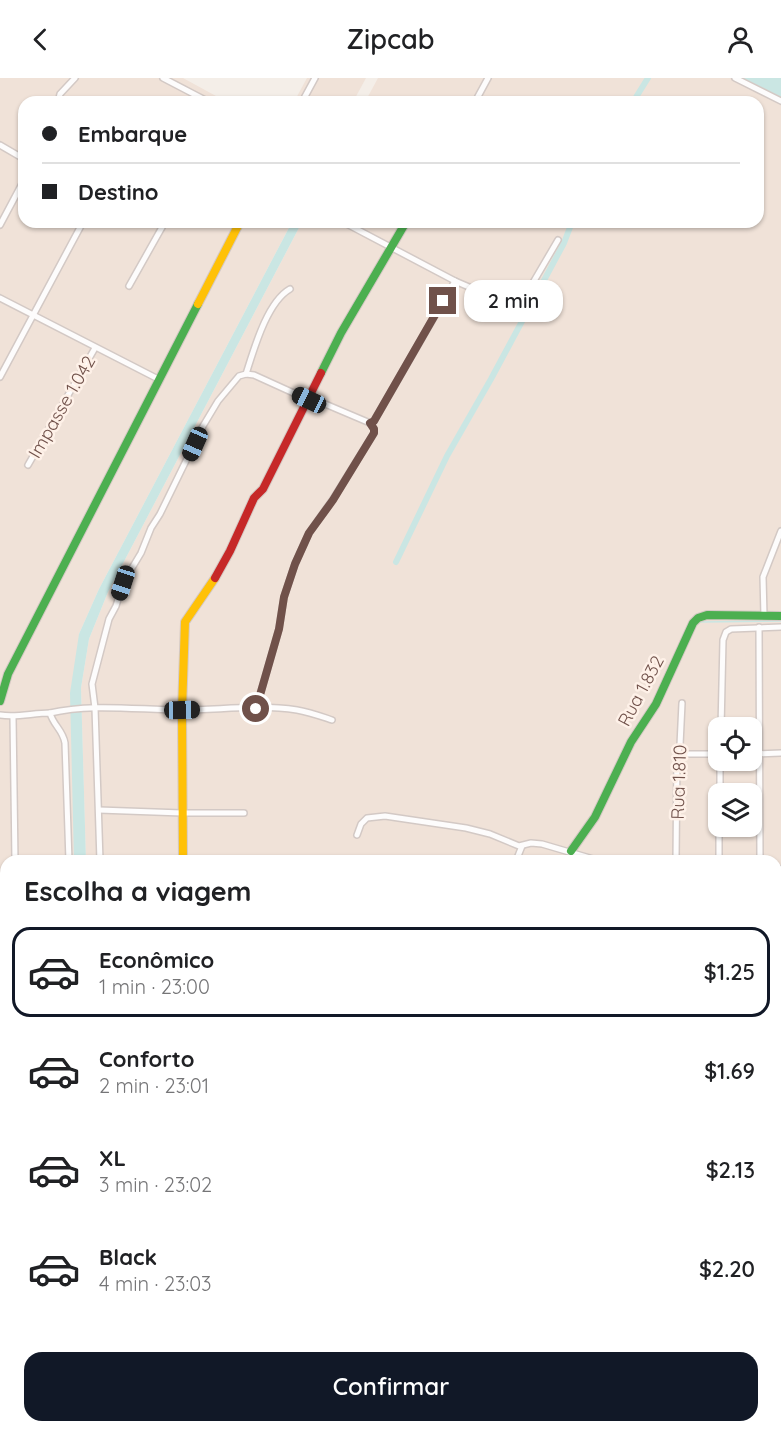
<!DOCTYPE html>
<html lang="pt">
<meta charset="utf-8">
<style>
:root{--surface:#fff;--page:#f2f2f2;--text:#202124;--muted:#757577;--line:#e0e0e0;--accent:#111827}
body{margin:0;font-family:Quicksand,sans-serif;background:var(--page);color:var(--text);height:100vh;display:flex;flex-direction:column;font-size:22px;white-space:nowrap}
*{box-sizing:border-box;margin:0}
p{font-size:20px;color:var(--muted)}
.icon{flex:none;width:33px;height:33px;fill:none;stroke:currentColor;stroke-width:2;stroke-linecap:round;stroke-linejoin:round}
.map{position:relative;flex:1;overflow:hidden}
.details{position:absolute;left:0px;top:777px;width:782px;height:578px;display:flex;flex-direction:column;background:var(--surface);border-radius:18px 18px 0 0;box-shadow:0 2px 4px #0004}
.details>*{flex:none}
.top-card{position:absolute;left:18px;top:18px;width:746px;height:132px;border-radius:18px;box-shadow:0 2px 4px #0004;display:grid;align-content:center;height:132px;padding:0 24px;background:var(--surface)}
.buttons{position:absolute;left:708px;top:639px;display:grid;gap:12px}
.buttons a{display:grid;place-items:center;width:54px;height:54px;border-radius:12px;background:var(--surface);box-shadow:0 2px 4px #0004;font-size:30px}
.end{position:absolute;width:27px;height:27px;margin:-14px;border:8px solid #70514a;background:#fff;box-shadow:0 0 0 3px #fff}
.from{border-radius:50%}
.bubble{position:absolute;height:42px;border-radius:18px;background:var(--surface);box-shadow:0 2px 4px #0004;font-size:20px;font-weight:600;line-height:42px;text-align:center}
.car{position:absolute;width:18px;height:36px;margin:-18px -9px;border-radius:8px;box-shadow:0 0 4px 2px #0007;background:linear-gradient(#222 24%,#8ab4d8 0 40%,#222 0 76%,#8ab4d8 0 86%,#222 0)}
.top-card b{display:flex;align-items:center;gap:21px;height:57px;font-size:22px}
.top-card b+b{border-top:2px solid var(--line)}
.top-card i{width:15px;height:15px;background:var(--text)}
ul{padding:0;list-style:none}
li{display:flex;align-items:center;gap:18px;height:90px;margin:0 12px 9px;padding:0 12px;border:3px solid transparent;border-radius:18px}
li div{flex:1}
li b{display:block;font-size:22px}
li em{font-style:normal;font-weight:600}
li.current{border-color:var(--accent)}
li>.icon{width:54px;height:54px;stroke-width:1.5}
h2{padding:0 24px;font-size:27px;line-height:72px}
.action{display:flex;gap:12px;margin-top:auto;padding:12px 24px}
.action a{flex:1;height:69px;border-radius:18px;background:var(--accent);color:#fff;font-size:24px;font-weight:600;line-height:69px;text-align:center}
header{display:flex;justify-content:space-between;align-items:center;height:78px;padding:0 24px;background:var(--surface);font-size:27px;font-weight:600}
.map>svg:first-child{display:block}
</style>
<header><svg class="icon" aria-label="back" viewBox="0 0 24 24"><path d="M15 5l-7 7 7 7"/></svg>Zipcab<svg class="icon" aria-label="person" viewBox="0 0 24 24"><circle cx="12" cy="8" r="4"/><path d="M4 21q1-7 8-7t8 7"/></svg></header>
<div class="map">
<svg width="781" height="1354" viewBox="0 0 781 1354">
<rect width="100%" height="100%" fill="#f4eee8"/>
<g fill="#f0e2d8" fill-rule="evenodd">
<path d="M0,0H183L227,24H24V144H292L99,511L79,556L74,783H6V1348H127L129,1354H0Z"/>
<path d="M307,0H366L353,24H294Z"/>
<path d="M378,0H743L781,19V1354H139L135,1349L776,1348V783H86L81,610L89,561L108,514L302,144H758V24H365ZM718,650H752V682H718ZM718,716H752V748H718Z"/>
</g>
<g fill="#cae6e3">
<path d="M743,0H781V19Z"/>
<path d="M292,144H302L108,514L89,561L81,610L86,783H74L70,615L79,556L99,511Z"/>
</g>
<g fill="none" stroke-linecap="round" stroke-linejoin="round">
<g stroke="#cae6e3" stroke-width="1.5">
<path d="M366,20L373,24"/>
<path d="M699,544L781,543"/>
<path d="M776,796H781"/>
</g>
<g stroke="#cae6e3" stroke-width="6">
<path d="M633,24L648,0"/>
<path d="M396,484L447,378L491,301L564,165L572,144"/>
</g>
<defs>
<g id="street">
<path d="M163,0L209,24"/>
<path d="M735,0L781,23"/>
<path d="M58,24L60,16L75,0"/>
<path d="M302,24L315,0"/>
<path d="M475,24L488,0"/>
<path d="M0,67L24,81"/>
<path d="M343,144L455,203L513,228L518,227L524,220L558,162"/>
<path d="M0,147L24,102"/>
<path d="M129,208L165,144"/>
<path d="M0,220L160,302"/>
<path d="M246,296C254,271 267,224 290,211"/>
<path d="M0,299L83,144"/>
<path d="M311,320L370,345L374,343L455,203"/>
<path d="M28,387L95,270"/>
<path d="M764,538L763,499L781,453"/>
<path d="M759,549L760,783"/>
<path d="M256,631L279,551L284,519L295,486L309,455L333,421L374,355V351L370,345"/>
<path d="M50,635C92,625 139,632 182,632C220,632 259,626 297,632C309,634 320,638 332,642"/>
<path d="M0,637C16,640 33,635 50,635C53,647 63,652 65,665L69,783"/>
<path d="M13,639L15,783"/>
<path d="M721,650L723,562L726,554L731,551L781,549"/>
<path d="M677,676H718"/>
<path d="M752,676L781,675"/>
<path d="M720,716V682"/>
<path d="M99,732L182,735H244"/>
<path d="M357,757L361,746L367,740L385,738L466,750L490,756L519,768L531,765L542,766L600,783"/>
<path d="M100,783L95,630L92,606L109,541L116,528L123,505L141,475L151,450L160,436L203,348L218,323L239,298L246,296L254,297L309,322"/>
<path d="M516,783L522,768"/>
<path d="M676,783L677,676L680,667L682,625"/>
<path d="M719,783V748"/>
<path d="M776,791H781"/>
<path d="M776,803L781,802"/>
<path d="M776,896H781"/>
<path d="M0,916H6"/>
<path d="M776,950H781"/>
<path d="M776,1028H781"/>
<path d="M776,1137L781,1133"/>
<path d="M776,1191L779,1192L780,1354"/>
<path d="M0,1282L6,1279"/>
<path d="M139,1348L143,1354"/>
<path d="M558,1348L562,1354"/>
<path d="M615,1348L620,1354"/>
<path d="M718,1348L727,1353"/>
<path d="M530,1354L535,1348"/>
<path d="M663,1354L670,1348"/>
</g>
<g id="fast">
<path d="M321,295L341,255L406,144"/>
<path d="M0,623L8,596L198,226"/>
<path d="M571,773L595,739L631,664L656,626L693,545L698,540L707,537L781,538"/>
<path d="M0,1154H6"/>
</g>
<g id="slow">
<path d="M198,226L240,144"/>
<path d="M183,783L182,632L185,544L215,500"/>
<path d="M776,1061L781,1059"/>
</g>
<path id="jam" d="M215,500L230,473L254,420L263,411L321,295"/>
</defs>
<use href="#street" stroke="#d3c9c5" stroke-width="8"/>
<use href="#fast" stroke="#d4c9c4" stroke-width="10"/>
<use href="#slow" stroke="#d4c9c4" stroke-width="10"/>
<use href="#jam" stroke="#d4c9c4" stroke-width="10"/>
<use href="#street" stroke="#fdfcfc" stroke-width="5"/>
<use href="#fast" stroke="#4caf50" stroke-width="8"/>
<use href="#slow" stroke="#ffc107" stroke-width="8"/>
<use href="#jam" stroke="#c62828" stroke-width="8"/>
</g>
<g fill="none" stroke-linecap="round" stroke-linejoin="round">
<path stroke="#70514a" stroke-width="8" d="M256,631L279,551L284,519L295,486L309,455L333,422L374,355V351L370,345L374,343L443,223"/>
</g>
<g text-anchor="middle" stroke-width="5" stroke-linejoin="round" paint-order="stroke">
<g font-size="18" fill="#70514a" stroke="#fef1e8">
<text transform="translate(62 329) rotate(-60)" y="6">Impasse 1.042</text>
<text transform="translate(641 613) rotate(-62)" y="6">Rua 1.832</text>
<text transform="translate(679 704) rotate(-88)" y="6">Rua 1.810</text>
</g>
</g>
</svg>
<div class="buttons">
<a><svg class="icon" aria-label="locate" viewBox="0 0 24 24"><circle cx="12" cy="12" r="6"/><path d="M12 2v4M12 18v4M2 12h4M18 12h4"/></svg></a>
<a><svg class="icon" aria-label="layers" viewBox="0 0 24 24"><path d="M12 4l9 5-9 5-9-5zM3 14l9 5 9-5"/></svg></a>
</div>
<i class="end from" style="left:256px;top:631px"></i>
<i class="end" style="left:443px;top:223px"></i>
<div class="bubble" style="left:464px;top:202px;width:99px">2 min</div>
<i class="car" style="left:309px;top:322px;rotate:295deg"></i>
<i class="car" style="left:195px;top:366px;rotate:204deg"></i>
<i class="car" style="left:123px;top:505px;rotate:198deg"></i>
<i class="car" style="left:182px;top:632px;rotate:89deg"></i>
<div class="top-card">
<b><i class="from"></i>Embarque</b>
<b><i></i>Destino</b>
</div>
<section class="details">
<h2>Escolha a viagem</h2>
<ul>
<li class="current"><svg class="icon" aria-label="car" viewBox="0 0 24 24"><path d="M5 17H2v-5l4-1 3-4h7l3 4 3 1v5h-3M9 17h6M6 11h13"/><circle cx="7" cy="17" r="2"/><circle cx="17" cy="17" r="2"/></svg><div><b>Econômico</b><p>1 min · 23:00</p></div><em>$1.25</em></li>
<li><svg class="icon" aria-label="car" viewBox="0 0 24 24"><path d="M5 17H2v-5l4-1 3-4h7l3 4 3 1v5h-3M9 17h6M6 11h13"/><circle cx="7" cy="17" r="2"/><circle cx="17" cy="17" r="2"/></svg><div><b>Conforto</b><p>2 min · 23:01</p></div><em>$1.69</em></li>
<li><svg class="icon" aria-label="car" viewBox="0 0 24 24"><path d="M5 17H2v-5l4-1 3-4h7l3 4 3 1v5h-3M9 17h6M6 11h13"/><circle cx="7" cy="17" r="2"/><circle cx="17" cy="17" r="2"/></svg><div><b>XL</b><p>3 min · 23:02</p></div><em>$2.13</em></li>
<li><svg class="icon" aria-label="car" viewBox="0 0 24 24"><path d="M5 17H2v-5l4-1 3-4h7l3 4 3 1v5h-3M9 17h6M6 11h13"/><circle cx="7" cy="17" r="2"/><circle cx="17" cy="17" r="2"/></svg><div><b>Black</b><p>4 min · 23:03</p></div><em>$2.20</em></li>
</ul>
<div class="action"><a>Confirmar</a></div>
</section>
</div>
